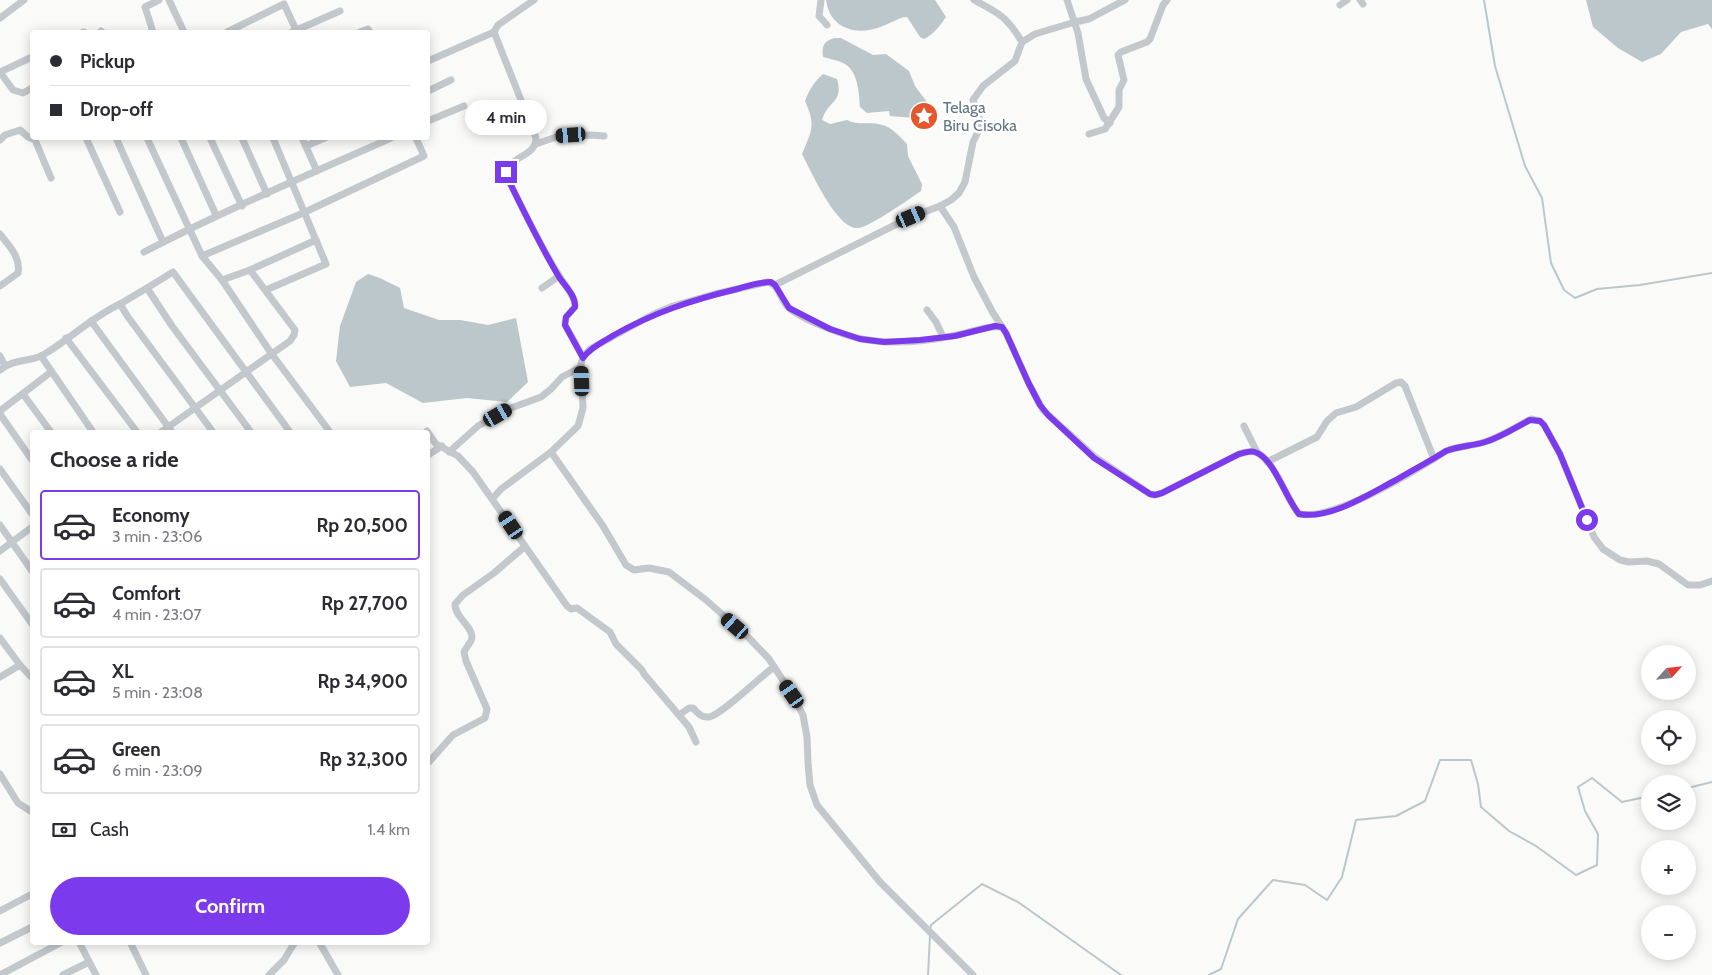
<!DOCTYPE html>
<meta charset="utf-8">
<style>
:root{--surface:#fff;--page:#f2f2f3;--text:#2b2b33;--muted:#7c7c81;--line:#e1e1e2;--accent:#7c3aed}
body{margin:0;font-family:Cabin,sans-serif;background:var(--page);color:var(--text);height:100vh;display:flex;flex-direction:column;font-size:19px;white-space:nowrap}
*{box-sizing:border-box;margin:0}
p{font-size:16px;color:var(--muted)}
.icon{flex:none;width:28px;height:28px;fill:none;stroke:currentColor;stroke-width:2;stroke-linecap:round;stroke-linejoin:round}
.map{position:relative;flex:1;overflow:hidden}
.side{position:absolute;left:30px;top:430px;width:400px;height:515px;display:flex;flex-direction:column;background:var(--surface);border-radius:5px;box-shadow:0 2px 12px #0003}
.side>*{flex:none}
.guide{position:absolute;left:30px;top:30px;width:400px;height:110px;border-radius:5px;box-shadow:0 2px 12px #0003;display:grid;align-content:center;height:110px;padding:0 20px;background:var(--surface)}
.needle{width:32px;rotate:63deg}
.controls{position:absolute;left:1641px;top:645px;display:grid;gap:10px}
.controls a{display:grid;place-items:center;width:55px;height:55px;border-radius:50%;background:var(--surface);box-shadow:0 2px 12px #0003;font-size:25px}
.end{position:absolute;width:22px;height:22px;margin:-11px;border:6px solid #7c3aed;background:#fff;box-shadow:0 0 0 2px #fff}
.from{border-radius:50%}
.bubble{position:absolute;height:35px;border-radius:18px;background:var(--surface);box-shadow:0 2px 12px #0003;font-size:16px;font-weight:800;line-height:35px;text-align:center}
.car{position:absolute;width:15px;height:30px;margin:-15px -8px;border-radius:6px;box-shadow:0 0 4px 1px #0007;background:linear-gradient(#222 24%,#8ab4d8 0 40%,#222 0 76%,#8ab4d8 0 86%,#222 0)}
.guide b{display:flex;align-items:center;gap:18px;height:48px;font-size:19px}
.guide b+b{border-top:1px solid var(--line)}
.guide i{width:12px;height:12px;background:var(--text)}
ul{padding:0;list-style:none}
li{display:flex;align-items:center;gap:15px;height:70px;margin:0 10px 8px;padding:0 10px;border:2px solid var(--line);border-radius:5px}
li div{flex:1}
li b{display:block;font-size:19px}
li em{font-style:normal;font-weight:800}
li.on{border-color:var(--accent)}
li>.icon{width:45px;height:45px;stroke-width:1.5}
h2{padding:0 20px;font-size:22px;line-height:60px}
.pay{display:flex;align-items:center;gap:12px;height:55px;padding:0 20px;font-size:19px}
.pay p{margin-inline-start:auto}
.button{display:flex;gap:10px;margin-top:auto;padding:10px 20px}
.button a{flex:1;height:58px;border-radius:30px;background:var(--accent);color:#fff;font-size:20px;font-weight:800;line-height:58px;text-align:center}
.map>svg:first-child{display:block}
</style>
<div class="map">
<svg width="1712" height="975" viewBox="0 0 1712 975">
<rect width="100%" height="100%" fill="#fafaf8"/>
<g fill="#bbc7cb">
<path d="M826,0H935L946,17C940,26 934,34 924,39L920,37L907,17C901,17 897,20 892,22C875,30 860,35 842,26C832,20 828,12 826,0Z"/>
<path d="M1586,0H1712V29L1708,24L1681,32L1661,54L1642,62L1618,48L1593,27Z"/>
<path d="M834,38H841L873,55L886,54L909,71L915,86L932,109L926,123L915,118L890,116L889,111L867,113L860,107C859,92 858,70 843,63C837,60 830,59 823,57C822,46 823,42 834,38Z"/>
<path d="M823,74L837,79C844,103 828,100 822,120L830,124L847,120C858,126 869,121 882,125C892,127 900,137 907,144L908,156L922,184L921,191C911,198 868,228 858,228C837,230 811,171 802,154C812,130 816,126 805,101C809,90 814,82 823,74Z"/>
<path d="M368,274L380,278L400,288L404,308L439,320H460L488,325L516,318L528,382L507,402L467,398L423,403L386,383L350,387L336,361L340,326L356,282Z"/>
</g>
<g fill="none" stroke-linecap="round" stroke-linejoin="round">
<g stroke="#bbc7cb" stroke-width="2">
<path d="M1484,0L1495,66L1525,166L1542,198L1551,263L1564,290L1575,298L1597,289L1640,285L1712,273"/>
<path d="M1688,788L1712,782"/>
<path d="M930,930L931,925L982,884L1018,902L1121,975"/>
<path d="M928,975L930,935"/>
<path d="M1209,975L1221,969L1238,919L1273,880L1305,885L1327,900L1342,877L1356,820L1396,816L1425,801L1440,760H1471L1478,784L1481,807L1509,831L1536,846L1576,875L1597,865L1598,834L1585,811L1578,787L1592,778L1622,802L1650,796"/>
</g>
<g stroke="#c3c8cc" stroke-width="7">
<path d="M169,0L184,32"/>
<path d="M534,0L498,25L494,32L536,138C536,159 503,155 508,179C524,212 540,246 560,277C565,286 576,297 575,307L566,317L565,325L583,357"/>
<path d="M821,0L819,16L827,25"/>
<path d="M1067,0L1078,33L1086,79L1104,118L1110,123"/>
<path d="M1360,0L1363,4"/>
<path d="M1340,5L1347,0"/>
<path d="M0,18L24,0"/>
<path d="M101,31L102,32"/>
<path d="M83,32H84"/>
<path d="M153,32L145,7L159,0"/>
<path d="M227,32L284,4L297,32"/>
<path d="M292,32L340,11"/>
<path d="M360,32L368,29L370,32"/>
<path d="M1022,42L1035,34L1075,22L1089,19L1125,0"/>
<path d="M428,61L494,32"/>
<path d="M0,72L13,90L23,93L32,88"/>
<path d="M0,72L32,57"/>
<path d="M428,91L451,80"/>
<path d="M428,121L464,106"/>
<path d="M1089,134L1105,129L1119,107V90L1124,80L1118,55L1121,52L1147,42L1150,39L1163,5L1167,0"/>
<path d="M86,138L120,212"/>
<path d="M116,138L163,242"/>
<path d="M147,138L202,256L222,280L271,353L330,432"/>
<path d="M181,138L216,215"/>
<path d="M210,138L242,206"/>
<path d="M242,138L267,194"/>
<path d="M302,138L317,171"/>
<path d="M0,140L5,135L20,130L28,137L35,140L51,178"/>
<path d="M536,144L559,136L591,135L604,136"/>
<path d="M306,146L325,138"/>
<path d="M940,206L954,227L974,277L993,313L1006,333L1029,384L1043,410L1095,457L1150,494L1155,495L1162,493L1239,454C1244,453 1250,450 1255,452C1274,458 1286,499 1299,514C1334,521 1415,471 1446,451C1459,446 1472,446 1485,442C1501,437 1516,427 1531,419L1540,421L1544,425L1560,454L1594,537L1603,549L1620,560L1629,562L1647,561L1659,564L1688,585H1700L1712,581"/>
<path d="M0,234C9,246 21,257 18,273L0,286"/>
<path d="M144,252C225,210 308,175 391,138"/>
<path d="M202,256L303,213L424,156L416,138"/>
<path d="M250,270L316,240"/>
<path d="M775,285L911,217L940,206L951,200L959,193L965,182L973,142L980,128L981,123L973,100L983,86L1015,61L1022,42C1007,17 999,13 974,0"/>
<path d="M147,288L173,272L290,432"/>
<path d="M542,288L559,276"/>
<path d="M266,290L326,264L273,138"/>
<path d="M927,310L936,322L943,337"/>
<path d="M91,321L172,432"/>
<path d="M66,338L137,432"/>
<path d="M0,356L5,366"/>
<path d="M41,356L93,432"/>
<path d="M0,370C15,358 31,362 43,355C70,339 92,317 120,304"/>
<path d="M23,394L51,432"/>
<path d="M0,411L51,372"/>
<path d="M0,414L32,460"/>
<path d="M1244,426L1257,452"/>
<path d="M427,431L436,444L458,456L473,472L567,606L571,609L577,608L610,632L616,644L642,670L644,674L689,727L696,742"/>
<path d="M161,432L290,341L294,335L295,330L250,270L222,280"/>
<path d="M213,432L128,317L120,304L147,288L172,326L251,432"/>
<path d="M449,452L478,426L511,408L541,397L551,389L562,377L581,367"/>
<path d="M551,452L603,526L626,565L634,570L649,568L669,572L706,600L749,638L769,659L792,694L803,715L807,737L808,763L810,785L817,805L880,882L973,975"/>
<path d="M428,455L442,446"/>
<path d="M1267,462L1317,437L1327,421L1336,413L1356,407L1396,383L1401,382L1405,386L1434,459"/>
<path d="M0,469L32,514"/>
<path d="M493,498L501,489L551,452L578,426L583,408L581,364L583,357L590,349L654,314L673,306L715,294L768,282C780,285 780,301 789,308C803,320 843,335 862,339C892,345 928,341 957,335C972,332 988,325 1002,327"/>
<path d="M0,525L32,571"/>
<path d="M0,551L32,527"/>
<path d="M0,579L32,624"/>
<path d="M0,638L20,665L32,678"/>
<path d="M0,677L20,665"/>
<path d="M679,715L689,708H693C697,712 701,718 709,717C721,715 761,676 774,667"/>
<path d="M428,763L453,735L485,718L487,709L466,661L464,652C466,647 472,642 472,637C472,626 454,616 455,604L463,595L494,573L523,548L524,545"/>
<path d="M0,774L18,803L32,812"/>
<path d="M0,911L32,894"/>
<path d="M79,942L96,975"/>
<path d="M130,942L146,975"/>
<path d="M319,942L338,975"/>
<path d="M0,943L32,927"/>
<path d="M0,975L62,942"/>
<path d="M63,975L89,962"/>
<path d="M269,975L284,960L295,942"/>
</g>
</g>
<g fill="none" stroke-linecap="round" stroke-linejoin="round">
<path stroke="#7c3aed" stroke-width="6" d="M506,172L508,179C524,212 540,245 559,277C565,286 576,296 575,307L566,317L565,325L583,358C591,347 603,342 614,335C655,312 692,300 737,289C748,286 760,282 771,282L775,285L789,308L830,329L860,339L884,342L920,340L955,336L995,326L1002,327L1006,333L1029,384L1040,405L1048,415L1094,458L1150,494L1155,495L1162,493L1239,454C1244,453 1250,450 1255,452C1274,458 1286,499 1299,514C1330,520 1369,494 1396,480C1413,470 1430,461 1446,451C1459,446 1472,446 1485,442C1501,437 1516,427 1530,420L1540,421L1544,425L1560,454L1587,520"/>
</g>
<defs>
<symbol id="sight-disc" viewBox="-11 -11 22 22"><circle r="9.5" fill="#e4572e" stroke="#fff"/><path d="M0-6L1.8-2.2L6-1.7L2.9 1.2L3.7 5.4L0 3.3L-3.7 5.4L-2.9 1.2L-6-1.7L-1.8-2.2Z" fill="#fff"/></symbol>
</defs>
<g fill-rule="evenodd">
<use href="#sight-disc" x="908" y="100" width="32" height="32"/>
</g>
<g text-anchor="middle" stroke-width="5" stroke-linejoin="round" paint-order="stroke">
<g font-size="16" fill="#657683" stroke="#fff" text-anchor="start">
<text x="943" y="113">Telaga<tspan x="943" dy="18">Biru Cisoka</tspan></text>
</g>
</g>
</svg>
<div class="controls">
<a><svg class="needle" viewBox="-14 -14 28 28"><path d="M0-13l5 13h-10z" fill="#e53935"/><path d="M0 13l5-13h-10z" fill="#7c7c81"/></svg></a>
<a><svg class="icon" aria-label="locate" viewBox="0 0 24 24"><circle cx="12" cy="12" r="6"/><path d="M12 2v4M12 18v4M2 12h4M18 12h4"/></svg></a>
<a><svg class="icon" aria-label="layers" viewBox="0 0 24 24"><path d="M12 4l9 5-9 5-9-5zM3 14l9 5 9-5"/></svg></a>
<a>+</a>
<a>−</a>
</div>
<i class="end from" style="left:1587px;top:520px"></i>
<i class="end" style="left:506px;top:172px"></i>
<div class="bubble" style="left:465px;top:100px;width:82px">4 min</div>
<i class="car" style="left:571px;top:135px;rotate:266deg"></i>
<i class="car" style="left:911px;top:217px;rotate:67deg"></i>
<i class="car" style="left:582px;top:381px;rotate:358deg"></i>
<i class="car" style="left:498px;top:415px;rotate:60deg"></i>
<i class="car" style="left:511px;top:525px;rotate:326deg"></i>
<i class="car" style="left:735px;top:626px;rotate:311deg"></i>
<i class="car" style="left:792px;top:694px;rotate:325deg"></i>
<div class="guide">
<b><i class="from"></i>Pickup</b>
<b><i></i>Drop-off</b>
</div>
<section class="side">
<h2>Choose a ride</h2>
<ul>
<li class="on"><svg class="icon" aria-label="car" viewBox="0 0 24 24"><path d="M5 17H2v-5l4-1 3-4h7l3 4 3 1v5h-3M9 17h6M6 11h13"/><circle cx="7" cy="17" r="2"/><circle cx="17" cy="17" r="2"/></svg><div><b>Economy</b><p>3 min · 23:06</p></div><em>Rp 20,500</em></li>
<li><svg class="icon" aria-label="car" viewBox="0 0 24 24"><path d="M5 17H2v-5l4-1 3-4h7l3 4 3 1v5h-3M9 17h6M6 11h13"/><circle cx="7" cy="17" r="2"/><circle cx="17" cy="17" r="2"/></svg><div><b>Comfort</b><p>4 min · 23:07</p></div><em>Rp 27,700</em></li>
<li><svg class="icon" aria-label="car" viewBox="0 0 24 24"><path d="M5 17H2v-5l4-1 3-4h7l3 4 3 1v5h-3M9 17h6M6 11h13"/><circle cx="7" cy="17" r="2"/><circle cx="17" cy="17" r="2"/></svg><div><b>XL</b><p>5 min · 23:08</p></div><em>Rp 34,900</em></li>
<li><svg class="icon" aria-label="car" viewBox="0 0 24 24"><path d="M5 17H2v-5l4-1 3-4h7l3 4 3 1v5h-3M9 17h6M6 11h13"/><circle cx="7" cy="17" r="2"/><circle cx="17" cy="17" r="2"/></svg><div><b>Green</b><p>6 min · 23:09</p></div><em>Rp 32,300</em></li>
</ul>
<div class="pay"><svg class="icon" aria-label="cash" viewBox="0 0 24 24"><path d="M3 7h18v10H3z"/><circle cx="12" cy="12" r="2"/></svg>Cash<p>1.4 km</p></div>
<div class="button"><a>Confirm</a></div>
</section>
</div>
